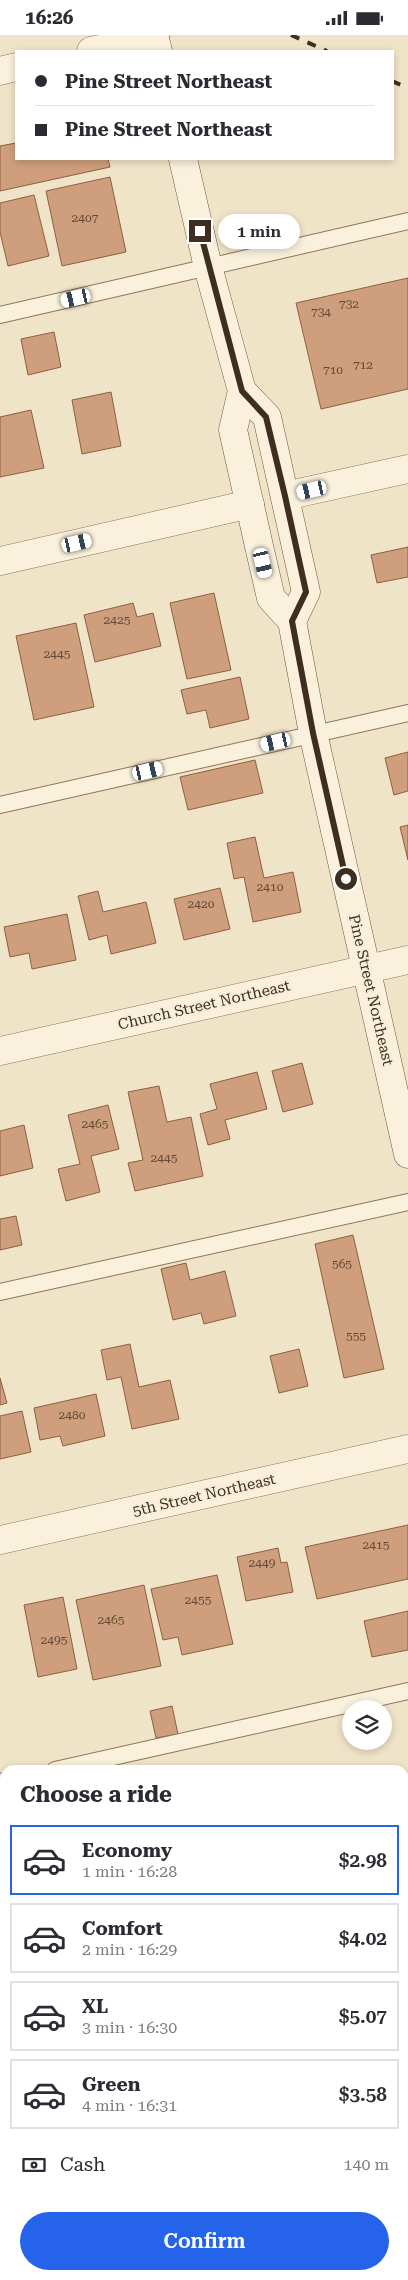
<!DOCTYPE html>
<meta charset="utf-8">
<style>
:root{--surface:#fff;--page:#f7f7f7;--text:#2b2b33;--muted:#7c7c81;--line:#e1e1e2;--accent:#2563eb}
body{margin:0;font-family:"Roboto Serif",serif;background:var(--page);color:var(--text);height:100vh;display:flex;flex-direction:column;font-size:19px;white-space:nowrap}
*{box-sizing:border-box;margin:0}
p{font-size:16px;color:var(--muted)}
.icon{flex:none;width:28px;height:28px;fill:none;stroke:currentColor;stroke-width:2;stroke-linecap:round;stroke-linejoin:round}
.map{position:relative;flex:1;overflow:hidden}
.sheet{position:absolute;left:0px;top:1730px;width:409px;height:515px;display:flex;flex-direction:column;background:var(--surface);border-radius:15px 15px 0 0;box-shadow:0 2px 8px #0003}
.sheet>*{flex:none}
.hud{position:absolute;left:15px;top:15px;width:379px;height:110px;border-radius:0px;box-shadow:0 2px 8px #0003;display:grid;align-content:center;height:110px;padding:0 20px;background:var(--surface)}
.fabs{position:absolute;left:342px;top:1665px;display:grid;gap:10px}
.fabs a{display:grid;place-items:center;width:50px;height:50px;border-radius:50%;background:var(--surface);box-shadow:0 2px 8px #0003;font-size:25px}
.end{position:absolute;width:22px;height:22px;margin:-11px;border:6px solid #3d2e20;background:#fff;box-shadow:0 0 0 2px #fff}
.from{border-radius:50%}
.bubble{position:absolute;height:35px;border-radius:18px;background:var(--surface);box-shadow:0 2px 8px #0003;font-size:16px;font-weight:600;line-height:35px;text-align:center}
.car{position:absolute;width:15px;height:30px;margin:-15px -8px;border-radius:6px;box-shadow:0 0 4px 1px #0007;background:linear-gradient(#fff 24%,#345 0 40%,#fff 0 76%,#345 0 86%,#fff 0)}
.hud b{display:flex;align-items:center;gap:18px;height:48px;font-size:19px}
.hud b+b{border-top:1px solid var(--line)}
.hud i{width:12px;height:12px;background:var(--text)}
ul{padding:0;list-style:none}
li{display:flex;align-items:center;gap:15px;height:70px;margin:0 10px 8px;padding:0 10px;border:2px solid var(--line);border-radius:0px}
li div{flex:1}
li b{display:block;font-size:19px}
li em{font-style:normal;font-weight:600}
li.current{border-color:var(--accent)}
li>.icon{width:45px;height:45px;stroke-width:1.5}
h2{padding:0 20px;font-size:22px;line-height:60px}
.pay{display:flex;align-items:center;gap:12px;height:55px;padding:0 20px;font-size:19px}
.pay p{margin-inline-start:auto}
.primary-button{display:flex;gap:10px;margin-top:auto;padding:10px 20px}
.primary-button a{flex:1;height:58px;border-radius:30px;background:var(--accent);color:#fff;font-size:20px;font-weight:600;line-height:58px;text-align:center}
.status{display:flex;justify-content:space-between;align-items:center;height:35px;padding:0 25px;background:var(--surface);direction:ltr}
.status svg{height:14px;fill:currentColor}
.map>svg:first-child{display:block}
</style>
<div class="status"><b>16:26</b><svg viewBox="0 0 49 12"><path d="M0 12V9h3v3zM5 12V6h3v6zM10 12V3h3v9zM15 12V0h3v12zM26 1h20v11H26zM47 4h2v5h-2z"/></svg></div>
<div class="map">
<svg width="408" height="2245" viewBox="0 0 408 2245">
<rect width="100%" height="100%" fill="#f0e4c8"/>
<g fill="#cf9f7d" stroke="#8d5f41">
<path d="M16,108V124H108L110,132L0,156V111Z"/>
<path d="M110,142L126,217L62,231L46,156Z"/>
<path d="M34,160L49,221L8,231L0,197V168Z"/>
<path d="M408,243V354L321,374L296,268Z"/>
<path d="M54,297L61,332L28,340L21,304Z"/>
<path d="M111,357L121,411L82,419L72,365Z"/>
<path d="M31,375L44,433L0,442V382Z"/>
<path d="M408,512V542L377,548L371,520Z"/>
<path d="M214,558L231,635L187,644L170,568Z"/>
<path d="M133,568L137,582L153,578L161,611L95,627L84,580Z"/>
<path d="M76,588L94,672L34,685L16,601Z"/>
<path d="M240,642L249,684L210,693L206,675L187,679L181,655Z"/>
<path d="M408,717V756L394,760L385,723Z"/>
<path d="M255,725L263,758L188,775L180,742Z"/>
<path d="M408,790V825L400,792Z"/>
<path d="M255,802L264,843L293,837L301,877L253,887L244,842L234,844L227,808Z"/>
<path d="M220,853L230,894L184,905L174,864Z"/>
<path d="M98,856L103,877L146,867L156,908L111,919L107,900L89,905L78,861Z"/>
<path d="M67,879L76,925L32,934L29,918L10,922L4,892Z"/>
<path d="M302,1028L313,1069L283,1077L272,1036Z"/>
<path d="M257,1037L267,1074L225,1085L230,1104L208,1110L200,1079L217,1074L210,1049Z"/>
<path d="M159,1051L167,1087L191,1082L203,1141L135,1156L128,1128L143,1125L128,1057Z"/>
<path d="M108,1070L119,1114L91,1121L100,1157L66,1166L58,1134L80,1129L68,1080Z"/>
<path d="M24,1090L33,1133L0,1141V1096Z"/>
<path d="M16,1181L22,1210L0,1215V1184Z"/>
<path d="M353,1200L384,1334L344,1343L315,1209Z"/>
<path d="M186,1228L190,1245L225,1236L236,1281L204,1289L201,1278L173,1285L161,1234Z"/>
<path d="M130,1309L139,1352L170,1345L179,1384L132,1394L121,1342L107,1345L101,1315Z"/>
<path d="M299,1314L308,1351L279,1358L270,1321Z"/>
<path d="M0,1343L7,1368L0,1370Z"/>
<path d="M96,1359L105,1401L63,1411L60,1401L40,1405L34,1373Z"/>
<path d="M22,1376L31,1417L0,1424V1381Z"/>
<path d="M408,1490V1544L317,1564L305,1512Z"/>
<path d="M278,1513L281,1528L287,1527L293,1557L246,1566L237,1522Z"/>
<path d="M217,1540L233,1609L182,1620L178,1602L163,1605L151,1554Z"/>
<path d="M144,1550L161,1631L93,1645L76,1565Z"/>
<path d="M63,1562L77,1634L38,1642L24,1570Z"/>
<path d="M408,1576V1615L372,1622L364,1586Z"/>
<path d="M172,1671L178,1699L156,1703L150,1676Z"/>
<path d="M5,2107V2182L0,2183V2108Z"/>
<path d="M5,2238V2240H16L17,2245H0V2239Z"/>
<path d="M201,2240H235L237,2245H196L202,2244Z"/>
</g>
<g fill="none" stroke-linecap="round" stroke-linejoin="round">
<defs>
<g id="service">
<path d="M0,280L408,186"/>
<path d="M0,770L408,678"/>
<path d="M0,1257L408,1167"/>
<path d="M55,1735L408,1656"/>
<path d="M0,1747L5,1746"/>
<path d="M404,2215L408,2222"/>
</g>
<g id="minor">
<path d="M91,16L155,2"/>
<path d="M0,36L16,32"/>
<path d="M285,461L408,434"/>
<path d="M0,526L250,469"/>
<path d="M0,1016L408,925"/>
<path d="M0,1505L408,1414"/>
<path d="M0,1818L5,1839"/>
<path d="M97,2240L98,2245"/>
</g>
<g id="secondary">
<path d="M154,0L158,16"/>
<path d="M183,124L208,232L242,356L233,395L259,511L271,563L292,586L313,698L408,1119"/>
<path d="M242,356L267,382L306,557L292,586"/>
<path d="M404,1905L408,1904"/>
<path d="M0,1996L5,1995"/>
</g>
</defs>
<use href="#service" stroke="#8d765c" stroke-width="18"/>
<use href="#minor" stroke="#8d765c" stroke-width="29"/>
<use href="#secondary" stroke="#6f573f" stroke-width="29"/>
<use href="#service" stroke="#faf1dc" stroke-width="16"/>
<use href="#minor" stroke="#faf1dc" stroke-width="28"/>
<use href="#secondary" stroke="#faf1dc" stroke-width="28"/>
<g stroke="#3d2e20" stroke-width="4" stroke-dasharray="9 9" stroke-linecap="butt">
<path d="M291,0L327,16"/>
<path d="M392,46L408,53"/>
</g>
</g>
<g fill="none" stroke-linecap="round" stroke-linejoin="round">
<path stroke="#3d2e20" stroke-width="6" d="M200,196L242,356L266,382L285,461L306,557L292,586L313,698L346,844"/>
</g>
<g text-anchor="middle" stroke-width="4.5" stroke-linejoin="round" paint-order="stroke">
<g font-size="12" fill="#624a37">
<text x="85" y="187">2407</text>
<text x="349" y="273">732</text>
<text x="321" y="281">734</text>
<text x="363" y="334">712</text>
<text x="333" y="339">710</text>
<text x="117" y="589">2425</text>
<text x="57" y="623">2445</text>
<text x="270" y="856">2410</text>
<text x="201" y="873">2420</text>
<text x="95" y="1093">2465</text>
<text x="164" y="1127">2445</text>
<text x="342" y="1233">565</text>
<text x="356" y="1305">555</text>
<text x="72" y="1384">2480</text>
<text x="376" y="1514">2415</text>
<text x="262" y="1532">2449</text>
<text x="198" y="1569">2455</text>
<text x="111" y="1589">2465</text>
<text x="54" y="1609">2495</text>
</g>
<g font-size="15" fill="#3d2e20" stroke="#f7eed8">
<text transform="translate(371 955) rotate(77)" y="5">Pine Street Northeast</text>
<text transform="translate(204 970) rotate(-13)" y="5">Church Street Northeast</text>
<text transform="translate(204 1460) rotate(-13)" y="5">5th Street Northeast</text>
</g>
</g>
</svg>
<div class="fabs">
<a><svg class="icon" aria-label="layers" viewBox="0 0 24 24"><path d="M12 4l9 5-9 5-9-5zM3 14l9 5 9-5"/></svg></a>
</div>
<i class="end from" style="left:346px;top:844px"></i>
<i class="end" style="left:200px;top:196px"></i>
<div class="bubble" style="left:218px;top:179px;width:82px">1 min</div>
<i class="car" style="left:76px;top:263px;rotate:257deg"></i>
<i class="car" style="left:312px;top:455px;rotate:257deg"></i>
<i class="car" style="left:77px;top:508px;rotate:77deg"></i>
<i class="car" style="left:263px;top:528px;rotate:167deg"></i>
<i class="car" style="left:276px;top:707px;rotate:257deg"></i>
<i class="car" style="left:148px;top:736px;rotate:77deg"></i>
<div class="hud">
<b><i class="from"></i>Pine Street Northeast</b>
<b><i></i>Pine Street Northeast</b>
</div>
<section class="sheet">
<h2>Choose a ride</h2>
<ul>
<li class="current"><svg class="icon" aria-label="car" viewBox="0 0 24 24"><path d="M5 17H2v-5l4-1 3-4h7l3 4 3 1v5h-3M9 17h6M6 11h13"/><circle cx="7" cy="17" r="2"/><circle cx="17" cy="17" r="2"/></svg><div><b>Economy</b><p>1 min · 16:28</p></div><em>$2.98</em></li>
<li><svg class="icon" aria-label="car" viewBox="0 0 24 24"><path d="M5 17H2v-5l4-1 3-4h7l3 4 3 1v5h-3M9 17h6M6 11h13"/><circle cx="7" cy="17" r="2"/><circle cx="17" cy="17" r="2"/></svg><div><b>Comfort</b><p>2 min · 16:29</p></div><em>$4.02</em></li>
<li><svg class="icon" aria-label="car" viewBox="0 0 24 24"><path d="M5 17H2v-5l4-1 3-4h7l3 4 3 1v5h-3M9 17h6M6 11h13"/><circle cx="7" cy="17" r="2"/><circle cx="17" cy="17" r="2"/></svg><div><b>XL</b><p>3 min · 16:30</p></div><em>$5.07</em></li>
<li><svg class="icon" aria-label="car" viewBox="0 0 24 24"><path d="M5 17H2v-5l4-1 3-4h7l3 4 3 1v5h-3M9 17h6M6 11h13"/><circle cx="7" cy="17" r="2"/><circle cx="17" cy="17" r="2"/></svg><div><b>Green</b><p>4 min · 16:31</p></div><em>$3.58</em></li>
</ul>
<div class="pay"><svg class="icon" aria-label="cash" viewBox="0 0 24 24"><path d="M3 7h18v10H3z"/><circle cx="12" cy="12" r="2"/></svg>Cash<p>140 m</p></div>
<div class="primary-button"><a>Confirm</a></div>
</section>
</div>
